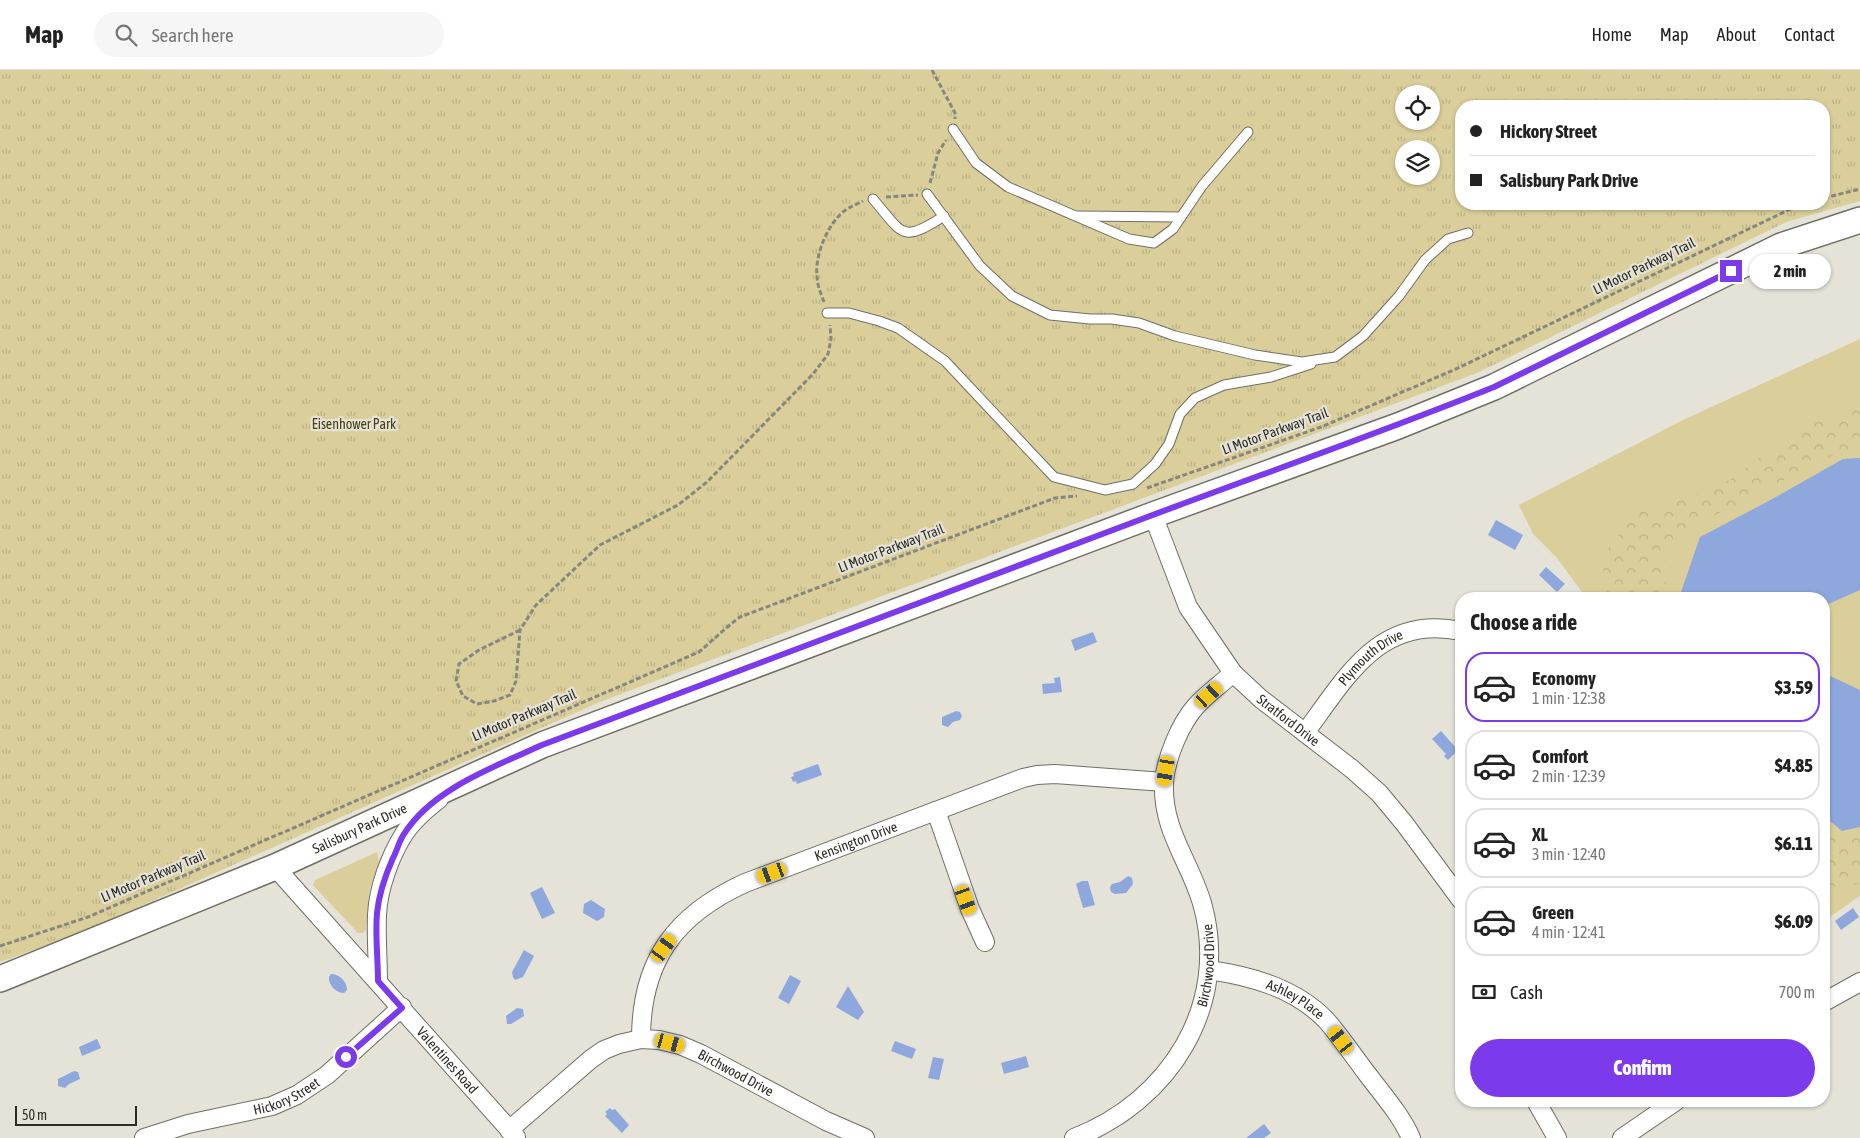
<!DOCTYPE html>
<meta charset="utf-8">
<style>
:root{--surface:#fff;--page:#f6f6f6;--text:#222;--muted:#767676;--line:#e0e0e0;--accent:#7c3aed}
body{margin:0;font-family:"Asap Condensed",sans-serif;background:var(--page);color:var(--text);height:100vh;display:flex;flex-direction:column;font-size:19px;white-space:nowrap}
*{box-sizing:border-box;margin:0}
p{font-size:16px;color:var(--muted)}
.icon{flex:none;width:28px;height:28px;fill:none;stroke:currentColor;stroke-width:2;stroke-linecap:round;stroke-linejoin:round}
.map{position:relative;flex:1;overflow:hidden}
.panel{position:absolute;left:1455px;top:522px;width:375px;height:515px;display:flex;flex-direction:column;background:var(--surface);border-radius:20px;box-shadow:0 1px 4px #0004}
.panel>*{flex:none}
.guide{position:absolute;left:1455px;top:30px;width:375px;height:110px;border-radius:20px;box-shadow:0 1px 4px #0004;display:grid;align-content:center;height:110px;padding:0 15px;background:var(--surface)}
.buttons{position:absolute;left:1395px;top:15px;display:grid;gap:10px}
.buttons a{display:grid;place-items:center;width:45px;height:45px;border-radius:50%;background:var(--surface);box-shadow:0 1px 4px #0004;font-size:25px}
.scale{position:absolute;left:15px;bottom:12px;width:122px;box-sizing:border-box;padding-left:5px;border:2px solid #2c2b26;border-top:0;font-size:14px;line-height:18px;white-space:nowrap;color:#2c2b26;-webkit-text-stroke:4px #e5e2d7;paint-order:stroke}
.end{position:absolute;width:22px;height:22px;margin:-11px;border:6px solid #7c3aed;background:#fff;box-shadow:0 0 0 2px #fff}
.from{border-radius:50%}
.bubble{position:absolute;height:35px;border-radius:18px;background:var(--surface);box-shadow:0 1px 4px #0004;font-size:16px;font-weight:800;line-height:35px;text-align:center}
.car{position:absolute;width:15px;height:30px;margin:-15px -8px;border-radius:6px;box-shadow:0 0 4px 1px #0007;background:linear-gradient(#f5c518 24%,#345 0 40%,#f5c518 0 76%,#345 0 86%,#f5c518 0)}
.guide b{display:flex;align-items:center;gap:18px;height:48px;font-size:19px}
.guide b+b{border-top:1px solid var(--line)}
.guide i{width:12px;height:12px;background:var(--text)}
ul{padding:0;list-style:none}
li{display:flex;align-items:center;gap:15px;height:70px;margin:0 10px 8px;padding:0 5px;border:2px solid var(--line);border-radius:20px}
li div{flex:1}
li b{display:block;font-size:19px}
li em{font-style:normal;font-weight:800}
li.on{border-color:var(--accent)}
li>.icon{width:45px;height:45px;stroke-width:1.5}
h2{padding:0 15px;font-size:22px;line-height:60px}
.pay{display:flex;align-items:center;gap:12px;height:55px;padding:0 15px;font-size:19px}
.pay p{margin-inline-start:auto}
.action{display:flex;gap:10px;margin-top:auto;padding:10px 15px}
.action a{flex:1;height:58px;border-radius:30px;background:var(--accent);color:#fff;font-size:20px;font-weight:800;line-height:58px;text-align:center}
header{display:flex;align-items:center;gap:30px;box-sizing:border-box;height:70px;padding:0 25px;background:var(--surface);border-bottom:1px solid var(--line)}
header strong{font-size:24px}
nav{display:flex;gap:28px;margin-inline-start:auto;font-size:18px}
.search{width:350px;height:45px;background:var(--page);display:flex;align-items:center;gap:12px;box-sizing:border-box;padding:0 18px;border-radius:28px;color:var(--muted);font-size:19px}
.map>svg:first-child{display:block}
</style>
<header>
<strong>Map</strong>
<div class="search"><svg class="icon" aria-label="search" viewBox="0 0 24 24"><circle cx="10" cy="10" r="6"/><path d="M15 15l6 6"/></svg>Search here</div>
<nav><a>Home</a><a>Map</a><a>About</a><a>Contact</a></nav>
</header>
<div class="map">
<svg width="1860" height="1068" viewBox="0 0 1860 1068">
<defs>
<pattern id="forest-crowns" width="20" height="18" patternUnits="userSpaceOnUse" patternTransform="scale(1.25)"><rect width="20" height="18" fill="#dacf9a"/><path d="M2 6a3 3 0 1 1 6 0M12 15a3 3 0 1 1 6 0" fill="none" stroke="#bbb285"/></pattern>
<pattern id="park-tufts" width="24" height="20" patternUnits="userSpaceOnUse" patternTransform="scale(1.25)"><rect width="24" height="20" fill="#dacf9a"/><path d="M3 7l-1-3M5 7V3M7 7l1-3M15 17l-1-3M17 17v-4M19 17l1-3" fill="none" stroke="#bbb285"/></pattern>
</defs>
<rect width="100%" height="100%" fill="#e5e2d7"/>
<g fill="#dacf9a">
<path d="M1860,269V826L1824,851V529H1587L1557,488L1533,464L1519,435L1683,350Z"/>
<path d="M377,782L379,792L369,823L366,860L363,863H358L313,815L315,810L322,807Z"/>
</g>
<g fill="url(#forest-crowns)">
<path d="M1860,337V378L1831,386L1717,444L1678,468L1665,485L1664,500L1668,529H1608L1603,501L1609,476L1639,442L1721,416L1764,385L1815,353Z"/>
<path d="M1824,757L1835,766L1860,768V813C1848,817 1835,819 1824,813Z"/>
</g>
<path fill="url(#park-tufts)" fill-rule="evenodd" d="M0,0H1860V131L1786,152L1477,303L602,631L78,864L0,892ZM1404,24H1431V51H1404ZM1461,36H1824V134H1461ZM1404,79H1431V106H1404Z"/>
<g fill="#8ea8dd">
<path d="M1860,388V520L1824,536V529H1682L1680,525L1700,467L1765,433L1843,389Z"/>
<path d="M1496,450L1523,465L1515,480L1488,465Z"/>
<path d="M1546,497L1565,514L1557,522L1539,505Z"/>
<path d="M1093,562L1097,572L1075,581L1071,570Z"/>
<path d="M1824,603L1860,620V757L1842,761L1824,746Z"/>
<path d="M1060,607L1062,622L1043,624L1042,614L1055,613L1054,608Z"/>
<path d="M956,641L960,642L962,646L960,650L953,652L948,657L942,655V647Z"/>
<path d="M1441,661L1458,680L1448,690L1444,686L1446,684L1432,669Z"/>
<path d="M818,694L822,705L797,714L796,711L793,712L791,707L794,706L793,703Z"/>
<path d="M1128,806L1132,808L1133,814L1126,823L1115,824L1111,822L1110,817L1112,814L1120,812Z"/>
<path d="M1082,811H1088L1095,835L1083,838L1076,814Z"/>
<path d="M542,817L555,843L542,849L530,823Z"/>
<path d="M591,830L605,839L604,847L597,851L583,843L584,834Z"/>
<path d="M1853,838L1859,847L1841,860L1835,851Z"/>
<path d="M524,880L534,886L523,907L515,910L513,907L512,902Z"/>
<path d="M331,904C340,904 347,912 347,920L344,923C336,923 328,915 329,907Z"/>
<path d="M790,905L801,911L789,934L778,928Z"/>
<path d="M848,916L864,942L858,950L836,937Z"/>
<path d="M517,938L523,939L524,946L511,954H507L506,946Z"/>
<path d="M97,969L101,978L82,986L79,977Z"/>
<path d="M895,971L916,979L912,989L891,981Z"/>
<path d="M1026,986L1029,997L1004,1004L1001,993Z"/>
<path d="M933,987L944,989L939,1010L928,1008Z"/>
<path d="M74,1001L78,1002L80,1009L69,1014L65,1018L58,1016V1009Z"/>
<path d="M610,1038L612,1040L615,1039L629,1055L622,1063L605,1046L607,1044L605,1042Z"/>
<path d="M1264,1054L1271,1063L1264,1068H1246Z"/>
</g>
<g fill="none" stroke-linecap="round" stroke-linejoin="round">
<defs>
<g id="lane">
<path d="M953,59L976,93L1008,117L1129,169L1154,173L1173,159L1202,116L1248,62"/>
<path d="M927,124L980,196L1012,226L1050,245L1090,249H1112L1139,253L1175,266L1255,285L1302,292L1335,287L1363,266L1399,226L1425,190L1448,169L1468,163"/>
<path d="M873,129C903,164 901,174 944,146"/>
<path d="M1078,146L1181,147"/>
<path d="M827,243H849L879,251L898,258L945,291L1054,407L1105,420L1133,414L1155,394L1169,374L1180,344L1195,328L1224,315L1271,307L1311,294"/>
</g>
<g id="street">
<path id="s1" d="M1153,445L1188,537L1233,603L1261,629L1352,699L1379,723L1404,753L1461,830"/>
<path id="s2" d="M1305,663C1347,606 1380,544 1461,561"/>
<path d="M936,741L970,839L985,872"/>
<path id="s3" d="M275,797L516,1067"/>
<path id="s4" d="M1209,900C1251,906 1295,918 1326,950C1341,967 1354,987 1368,1005C1383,1025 1401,1045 1411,1068"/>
<path d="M378,911C378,889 376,867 377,845C378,819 390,786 404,764C413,750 426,739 439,729"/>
<path d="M1824,932L1860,912"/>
<path id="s5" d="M641,969C641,891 675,845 745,813L1023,708L1037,705L1055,704L1164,712"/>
<path d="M1536,1031L1557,1068"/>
<path id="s6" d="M509,1060L591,989L604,980L619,974L641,969L659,970L680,975L701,984L826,1051L865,1068"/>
<path id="s7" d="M144,1068L188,1054L272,1036L297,1025L327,1005L402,937"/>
<path id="s8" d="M1074,1068C1169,1032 1231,935 1202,833C1189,789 1162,761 1164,712C1166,688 1180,654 1196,636C1207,624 1221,614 1233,603"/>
<path d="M1622,1068L1676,1031"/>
</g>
<g id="secondary">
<path id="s9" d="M0,909L275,797L542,675L1153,445L1398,356L1494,317L1781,176L1860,150"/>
</g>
</defs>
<use href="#lane" stroke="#706f64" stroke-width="11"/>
<use href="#street" stroke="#706f64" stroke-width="20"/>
<use href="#secondary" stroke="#706f64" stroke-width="28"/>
<g stroke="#88867e" stroke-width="3" stroke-dasharray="5 2.5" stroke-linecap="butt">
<path d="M932,0L955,43V49"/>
<path d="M930,113L938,83L946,70"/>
<path d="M886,127L918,125"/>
<path d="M1824,128L1860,119"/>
<path d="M824,232C821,224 817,215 817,206C815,187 825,162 837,148C844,139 853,136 863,131"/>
<path d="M1147,418L1321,357L1456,299L1801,134"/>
<path d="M520,560L479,580L459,594L456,611L463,626L477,634L494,631L510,625L516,611L520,560L536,535L600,475L678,435L707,412L813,304L828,284L831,269L830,255"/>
<path d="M0,876L88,847L699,582C713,570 725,558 740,547L1055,428L1077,426"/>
</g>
<use href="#lane" stroke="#fff" stroke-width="9"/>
<use href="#street" stroke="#fff" stroke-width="18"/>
<use href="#secondary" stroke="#fff" stroke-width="25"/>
</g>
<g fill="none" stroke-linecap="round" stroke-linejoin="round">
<path stroke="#7c3aed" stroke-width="6" d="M346,987L402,938L378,911C378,889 375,865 377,843C379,823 385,806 393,788C397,781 399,771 404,764C432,719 496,696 542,675C745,598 947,523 1150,446C1265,403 1380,363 1494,317L1731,201"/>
</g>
<g text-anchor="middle" stroke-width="4.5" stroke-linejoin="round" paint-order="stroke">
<g font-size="14" fill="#2c2b26" stroke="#e5e2d7">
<text transform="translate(1644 196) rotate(-26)" y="5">LI Motor Parkway Trail</text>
<text transform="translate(1275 361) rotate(-20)" y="5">LI Motor Parkway Trail</text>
<text transform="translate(891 478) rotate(-21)" y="5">LI Motor Parkway Trail</text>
<text dy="5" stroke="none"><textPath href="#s2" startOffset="101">Plymouth Drive</textPath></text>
<text transform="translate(524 645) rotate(-23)" y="5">LI Motor Parkway Trail</text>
<text dy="5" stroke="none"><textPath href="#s1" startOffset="251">Stratford Drive</textPath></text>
<text dy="5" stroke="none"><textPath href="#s9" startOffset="390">Salisbury Park Drive</textPath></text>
<text dy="5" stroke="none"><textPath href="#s5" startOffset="319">Kensington Drive</textPath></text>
<text transform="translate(153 806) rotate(-23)" y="5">LI Motor Parkway Trail</text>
<text dy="5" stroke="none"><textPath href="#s8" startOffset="231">Birchwood Drive</textPath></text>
<text dy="5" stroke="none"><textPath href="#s4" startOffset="92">Ashley Place</textPath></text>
<text dy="5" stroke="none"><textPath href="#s3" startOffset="259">Valentines Road</textPath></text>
<text dy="5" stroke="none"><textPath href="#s6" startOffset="265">Birchwood Drive</textPath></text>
<text dy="5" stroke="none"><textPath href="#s7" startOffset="149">Hickory Street</textPath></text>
</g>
<g font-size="14" fill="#49400e" stroke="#e5e2d7">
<text x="354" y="359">Eisenhower Park</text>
</g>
</g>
</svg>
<div class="buttons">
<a><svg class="icon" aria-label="locate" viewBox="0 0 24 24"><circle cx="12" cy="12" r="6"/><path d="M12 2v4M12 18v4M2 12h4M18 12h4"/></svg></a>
<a><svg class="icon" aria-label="layers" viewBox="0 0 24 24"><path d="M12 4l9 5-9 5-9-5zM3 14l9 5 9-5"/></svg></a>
</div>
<div class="scale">50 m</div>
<i class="end from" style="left:346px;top:987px"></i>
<i class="end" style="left:1731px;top:201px"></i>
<div class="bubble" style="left:1749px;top:184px;width:82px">2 min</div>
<i class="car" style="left:1209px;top:625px;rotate:48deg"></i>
<i class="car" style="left:1166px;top:701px;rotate:189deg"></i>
<i class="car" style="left:772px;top:803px;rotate:250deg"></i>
<i class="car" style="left:966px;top:830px;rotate:160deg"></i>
<i class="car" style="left:664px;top:878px;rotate:36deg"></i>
<i class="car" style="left:1341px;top:970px;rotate:323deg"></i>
<i class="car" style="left:670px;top:973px;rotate:105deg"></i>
<div class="guide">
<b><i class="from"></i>Hickory Street</b>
<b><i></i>Salisbury Park Drive</b>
</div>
<section class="panel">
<h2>Choose a ride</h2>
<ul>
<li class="on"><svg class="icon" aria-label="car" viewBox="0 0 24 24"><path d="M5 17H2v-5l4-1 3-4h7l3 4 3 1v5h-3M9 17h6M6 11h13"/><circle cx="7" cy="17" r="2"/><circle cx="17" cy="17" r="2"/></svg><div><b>Economy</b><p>1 min · 12:38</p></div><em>$3.59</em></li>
<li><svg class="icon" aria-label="car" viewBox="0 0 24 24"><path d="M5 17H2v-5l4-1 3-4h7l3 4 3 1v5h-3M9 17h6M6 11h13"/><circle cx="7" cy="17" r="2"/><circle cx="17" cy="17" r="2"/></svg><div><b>Comfort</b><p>2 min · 12:39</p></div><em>$4.85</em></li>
<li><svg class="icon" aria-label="car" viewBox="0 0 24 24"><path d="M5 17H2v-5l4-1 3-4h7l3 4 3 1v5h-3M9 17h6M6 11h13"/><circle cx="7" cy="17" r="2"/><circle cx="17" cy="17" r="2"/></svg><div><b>XL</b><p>3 min · 12:40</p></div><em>$6.11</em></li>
<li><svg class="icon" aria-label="car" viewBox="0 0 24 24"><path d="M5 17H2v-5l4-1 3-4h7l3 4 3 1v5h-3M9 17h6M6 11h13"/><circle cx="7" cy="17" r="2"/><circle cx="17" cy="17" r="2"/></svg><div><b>Green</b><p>4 min · 12:41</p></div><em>$6.09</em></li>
</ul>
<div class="pay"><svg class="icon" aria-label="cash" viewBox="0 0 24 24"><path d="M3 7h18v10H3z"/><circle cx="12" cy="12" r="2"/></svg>Cash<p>700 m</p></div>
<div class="action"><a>Confirm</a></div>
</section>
</div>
